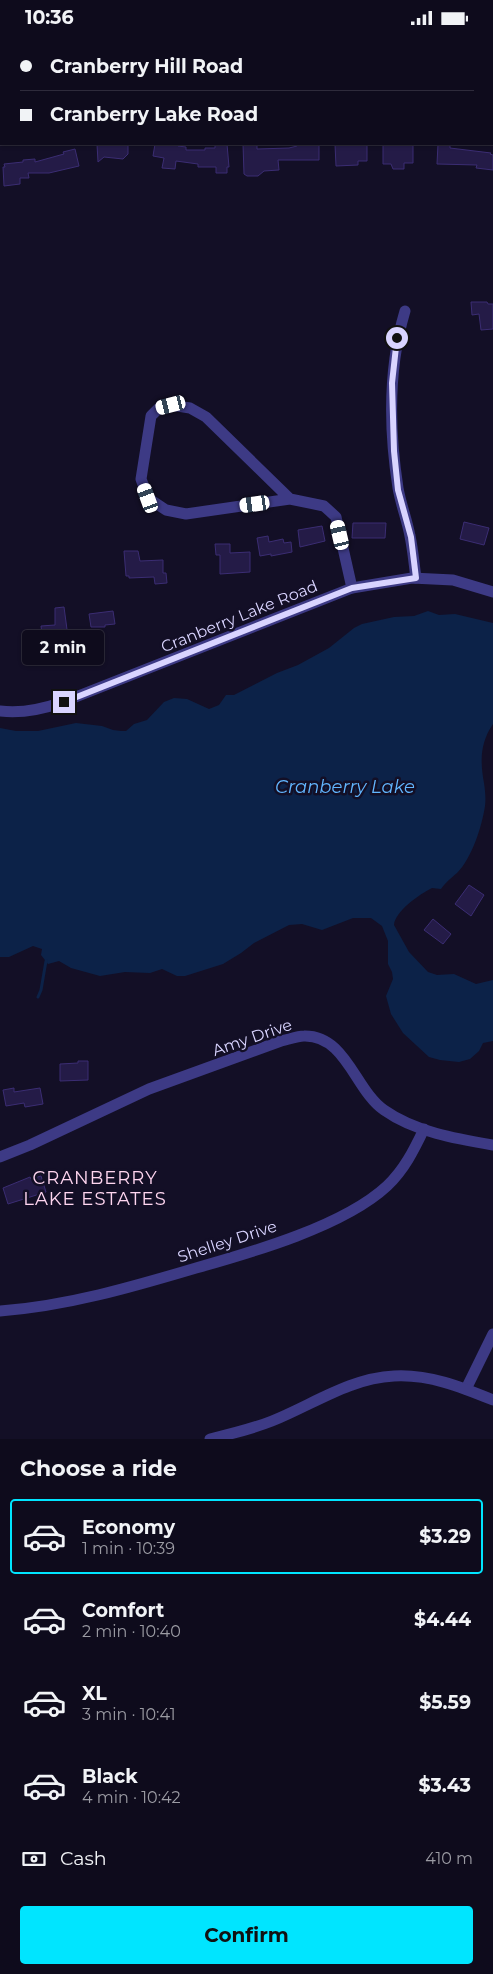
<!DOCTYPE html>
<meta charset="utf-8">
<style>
:root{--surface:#0e0b1c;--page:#171425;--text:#f1f3f6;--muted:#9b9ba3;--line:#2e2b3b;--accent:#00e5ff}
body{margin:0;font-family:Montserrat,sans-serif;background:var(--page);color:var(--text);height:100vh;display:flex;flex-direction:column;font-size:19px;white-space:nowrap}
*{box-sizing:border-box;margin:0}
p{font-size:16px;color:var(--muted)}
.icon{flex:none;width:28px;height:28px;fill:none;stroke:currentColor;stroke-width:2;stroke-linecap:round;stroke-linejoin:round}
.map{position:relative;height:1404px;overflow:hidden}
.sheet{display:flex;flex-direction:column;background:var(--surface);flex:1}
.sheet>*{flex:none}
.hud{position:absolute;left:0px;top:0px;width:494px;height:110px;box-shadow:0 1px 4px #0004,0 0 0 1px var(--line);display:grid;align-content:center;height:110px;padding:0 20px;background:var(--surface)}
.end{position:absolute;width:22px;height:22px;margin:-11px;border:6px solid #d9d4ff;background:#111;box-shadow:0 0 0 2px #111}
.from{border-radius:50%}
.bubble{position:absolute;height:35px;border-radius:5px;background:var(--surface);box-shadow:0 1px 4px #0004,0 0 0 1px var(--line);font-size:16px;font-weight:700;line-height:35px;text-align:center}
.car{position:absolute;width:15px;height:30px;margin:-15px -8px;border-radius:6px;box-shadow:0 0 4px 1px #0007;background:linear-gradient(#fff 24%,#345 0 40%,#fff 0 76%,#345 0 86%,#fff 0)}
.hud b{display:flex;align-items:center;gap:18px;height:48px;font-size:19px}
.hud b+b{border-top:1px solid var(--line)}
.hud i{width:12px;height:12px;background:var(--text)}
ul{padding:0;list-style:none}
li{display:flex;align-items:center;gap:15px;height:75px;margin:0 10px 8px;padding:0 10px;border:2px solid transparent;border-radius:5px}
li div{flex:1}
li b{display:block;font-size:19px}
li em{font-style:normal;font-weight:700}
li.active{border-color:var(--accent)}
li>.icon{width:45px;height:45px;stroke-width:1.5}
h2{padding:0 20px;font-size:22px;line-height:60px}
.pay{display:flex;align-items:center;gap:12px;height:55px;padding:0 20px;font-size:19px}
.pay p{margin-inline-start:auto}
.button{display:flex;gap:10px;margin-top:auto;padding:10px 20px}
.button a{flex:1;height:58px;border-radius:5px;background:var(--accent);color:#111;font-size:20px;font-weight:700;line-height:58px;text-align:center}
.status{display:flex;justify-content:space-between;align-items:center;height:35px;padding:0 25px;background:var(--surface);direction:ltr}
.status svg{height:14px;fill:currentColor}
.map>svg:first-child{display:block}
</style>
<div class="status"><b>10:36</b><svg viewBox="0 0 49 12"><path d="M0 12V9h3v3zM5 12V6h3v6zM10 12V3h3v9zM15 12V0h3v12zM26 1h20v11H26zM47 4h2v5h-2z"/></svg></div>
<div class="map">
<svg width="493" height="1404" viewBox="0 0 493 1404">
<rect width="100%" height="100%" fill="#130f26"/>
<path fill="#0c2248" d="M428,576L439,580L455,579L493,588V689C480,708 480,726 484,748C485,755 486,763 485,771C482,791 472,823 457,838C451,843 446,847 441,854L432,853C420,859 395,876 394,890L409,917L428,937L437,940L454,939L476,949L493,945V1006L483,1008L479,1016L470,1024L459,1027L440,1025L429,1022L403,998L391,979L386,961L393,944L392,937L388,929V906L382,891L371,883H353L322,895L302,889L289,890L254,908L241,918L223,929L185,941H177L162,934L150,938L125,937L100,941L71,933L59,926L48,929L41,920L42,914L33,911L9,922H0V693L16,696H38L76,688L102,691L113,695L121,696H126L134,689L147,685L164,667L174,663L187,664L209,674L219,670L226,660H234L277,638L298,630L329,613L354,593L362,589L394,582L414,581Z"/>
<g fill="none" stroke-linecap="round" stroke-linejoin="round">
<path stroke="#0c2248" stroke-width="3" d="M38,962L41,955L46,926"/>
</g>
<g fill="#241b47" stroke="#3b2d73">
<path d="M97,109H128V119L123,124L104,122L98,127Z"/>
<path d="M155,109H178V111L186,112V115H205V113H215V109H227L229,132H227V138H216V132H198V129L176,126L175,134L162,133L164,123L153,121Z"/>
<path d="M243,109H257V114L289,113L297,111V110L319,109V125H278L279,135L264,136L258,141H247L244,139Z"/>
<path d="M335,109H367V126H358V130L336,131Z"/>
<path d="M383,109H413V128H404V134H393L391,129H383Z"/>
<path d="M438,109H450V113L491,118L490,119L493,120V135L476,133L477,130L437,129Z"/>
<path d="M75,114L79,131L49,138H28L29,143H20V149L4,151L3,132H5L4,129L23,127V125L35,124V127L64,119L63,117Z"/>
<path d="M471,267H487L488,269H493V294L481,295L479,279L472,280Z"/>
<path d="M464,487L489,493L484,510L460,504Z"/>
<path d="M353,488H386L385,503H352Z"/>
<path d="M322,491L325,506L300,512L298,495Z"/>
<path d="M268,501L269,507L283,504L284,508L291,507L292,517L271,521V519L260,521L257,503Z"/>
<path d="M215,509H230V518L250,517V537L220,539V520H216Z"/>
<path d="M124,516H138L140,526L163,525V538H166L167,548L155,549L154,542L129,543V541H126Z"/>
<path d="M64,572L68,602H66L67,611L56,612V617H48L49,623L41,624L38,599H42L41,591L55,590V573Z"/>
<path d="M113,576L115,589L105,590V592H91L89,579Z"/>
<path d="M469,850L484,860L471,881L455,869Z"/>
<path d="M433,884L451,899L443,909L424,895Z"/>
<path d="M78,1026H88V1045L60,1046V1029L78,1028Z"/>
<path d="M14,1053V1057L40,1053L43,1069L25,1072L24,1068L6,1071L3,1055Z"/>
<path d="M41,1141L46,1157L8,1169L3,1153L30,1142L31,1144Z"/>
</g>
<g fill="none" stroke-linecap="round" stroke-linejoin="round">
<g stroke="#3d3a85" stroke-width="11">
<path d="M62,0L63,1"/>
<path d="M492,75H493"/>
<path d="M0,95H1"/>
<path d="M405,276C388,333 389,395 398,453C401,470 407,485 410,501C413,515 414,529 416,543"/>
<path d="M290,464L206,382L190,373L171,370L159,373L151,381L141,444L148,463L166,475L186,479L290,464L324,471L336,482L352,553"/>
<path d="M0,676C22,679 43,674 63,667L352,553L412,543L453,545L493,557"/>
<path d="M0,1122L30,1110L149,1054L281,1006C288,1005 296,1001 304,1001C346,1000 355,1055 384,1075C415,1097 457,1104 493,1110"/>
<path d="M0,1276C67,1271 132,1252 196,1233C253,1217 344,1191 387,1151C404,1135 414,1115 424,1094"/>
<path d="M466,1354L493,1299"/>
<path d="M210,1404C231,1399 252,1394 272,1386C312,1370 350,1343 394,1341C429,1339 461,1352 493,1365"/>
</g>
</g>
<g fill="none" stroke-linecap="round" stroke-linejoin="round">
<path stroke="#d9d4ff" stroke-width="6" d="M64,667L352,553L416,543L411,502L398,455L394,416L392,348L397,303"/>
</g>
<g text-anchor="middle" stroke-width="5" stroke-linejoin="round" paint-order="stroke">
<g font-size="16" fill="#d9d4ff" stroke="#130f26">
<text transform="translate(239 581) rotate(-22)" y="6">Cranberry Lake Road</text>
<text transform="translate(252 1002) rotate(-19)" y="6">Amy Drive</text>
<text transform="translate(227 1206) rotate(-18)" y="6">Shelley Drive</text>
</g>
<g font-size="18" font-style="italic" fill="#62b6ff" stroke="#130f26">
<text x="345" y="758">Cranberry Lake</text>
</g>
<g font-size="18" letter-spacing="1" fill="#ffd6f0" stroke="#130f26">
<text x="95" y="1149">CRANBERRY<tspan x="95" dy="21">LAKE ESTATES</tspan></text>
</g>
</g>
</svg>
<i class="end from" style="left:397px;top:303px"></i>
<i class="end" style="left:64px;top:667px"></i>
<div class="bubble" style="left:22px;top:595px;width:82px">2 min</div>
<i class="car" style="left:171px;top:370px;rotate:256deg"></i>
<i class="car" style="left:148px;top:463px;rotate:340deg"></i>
<i class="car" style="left:255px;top:469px;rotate:262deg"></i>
<i class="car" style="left:340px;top:500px;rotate:347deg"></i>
<div class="hud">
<b><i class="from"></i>Cranberry Hill Road</b>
<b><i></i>Cranberry Lake Road</b>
</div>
</div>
<section class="sheet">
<h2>Choose a ride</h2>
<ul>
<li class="active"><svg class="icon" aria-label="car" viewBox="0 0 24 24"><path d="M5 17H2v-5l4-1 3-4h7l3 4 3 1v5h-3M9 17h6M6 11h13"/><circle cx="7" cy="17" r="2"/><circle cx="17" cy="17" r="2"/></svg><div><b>Economy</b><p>1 min · 10:39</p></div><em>$3.29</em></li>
<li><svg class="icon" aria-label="car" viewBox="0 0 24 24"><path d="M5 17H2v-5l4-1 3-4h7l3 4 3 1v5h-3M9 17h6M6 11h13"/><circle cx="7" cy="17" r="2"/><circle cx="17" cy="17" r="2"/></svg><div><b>Comfort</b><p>2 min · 10:40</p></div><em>$4.44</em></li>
<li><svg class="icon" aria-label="car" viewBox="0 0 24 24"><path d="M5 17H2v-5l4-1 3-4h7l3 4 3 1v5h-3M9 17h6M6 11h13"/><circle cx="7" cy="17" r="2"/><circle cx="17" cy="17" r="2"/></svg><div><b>XL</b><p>3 min · 10:41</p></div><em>$5.59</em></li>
<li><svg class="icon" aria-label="car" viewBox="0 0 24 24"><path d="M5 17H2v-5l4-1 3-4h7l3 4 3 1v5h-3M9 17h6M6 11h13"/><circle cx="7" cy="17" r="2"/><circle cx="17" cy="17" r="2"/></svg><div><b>Black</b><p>4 min · 10:42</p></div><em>$3.43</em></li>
</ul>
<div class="pay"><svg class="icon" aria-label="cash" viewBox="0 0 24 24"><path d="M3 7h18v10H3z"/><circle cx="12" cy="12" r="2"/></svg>Cash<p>410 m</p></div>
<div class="button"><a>Confirm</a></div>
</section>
